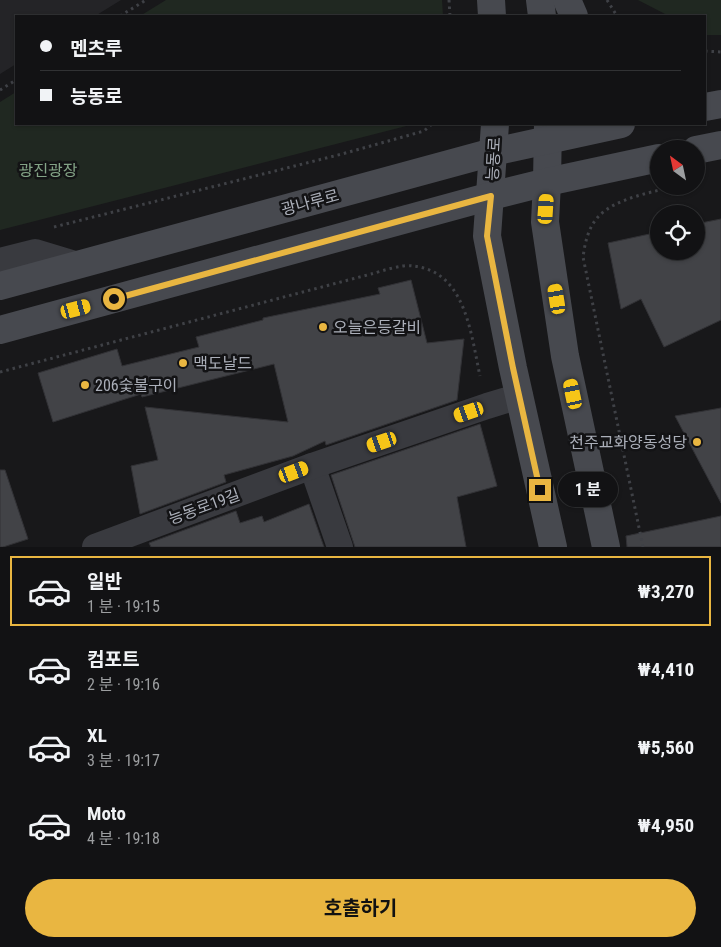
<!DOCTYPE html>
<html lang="ko">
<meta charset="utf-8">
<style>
:root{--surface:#121214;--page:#1b1b1d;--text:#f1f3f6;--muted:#9c9ea0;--line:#313234;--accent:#e9b641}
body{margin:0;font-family:"Roboto Condensed","Noto Sans KR",sans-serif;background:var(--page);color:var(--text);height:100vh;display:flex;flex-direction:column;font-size:19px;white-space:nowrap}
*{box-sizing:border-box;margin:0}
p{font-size:16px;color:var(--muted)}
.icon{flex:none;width:28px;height:28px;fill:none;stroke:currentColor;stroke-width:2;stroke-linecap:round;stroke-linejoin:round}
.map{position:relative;height:547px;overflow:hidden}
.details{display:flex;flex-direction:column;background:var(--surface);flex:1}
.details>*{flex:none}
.top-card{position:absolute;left:15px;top:15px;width:691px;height:110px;border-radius:0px;box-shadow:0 1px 4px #0004,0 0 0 1px var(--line);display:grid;align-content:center;height:110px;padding:0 25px;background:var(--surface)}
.needle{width:32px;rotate:327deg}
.buttons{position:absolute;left:650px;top:140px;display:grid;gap:10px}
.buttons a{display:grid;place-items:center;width:55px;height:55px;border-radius:50%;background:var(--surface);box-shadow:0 1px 4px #0004,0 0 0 1px var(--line);font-size:25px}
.end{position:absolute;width:22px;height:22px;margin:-11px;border:6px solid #e9b641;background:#111;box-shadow:0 0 0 2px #111}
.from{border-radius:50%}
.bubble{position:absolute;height:35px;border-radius:18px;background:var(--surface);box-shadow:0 1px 4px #0004,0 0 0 1px var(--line);font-size:16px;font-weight:700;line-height:35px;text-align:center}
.car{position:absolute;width:15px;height:30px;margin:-15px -8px;border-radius:6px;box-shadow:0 0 4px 1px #0007;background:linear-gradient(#f5c518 24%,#345 0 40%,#f5c518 0 76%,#345 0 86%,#f5c518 0)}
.top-card b{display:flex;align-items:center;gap:18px;height:48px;font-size:19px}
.top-card b+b{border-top:1px solid var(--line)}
.top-card i{width:12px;height:12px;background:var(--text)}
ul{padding:9px 0 0;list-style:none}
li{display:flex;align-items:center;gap:15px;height:70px;margin:0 10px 8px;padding:0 15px;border:2px solid transparent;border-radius:0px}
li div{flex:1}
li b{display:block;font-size:19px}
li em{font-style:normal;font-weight:700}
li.on{border-color:var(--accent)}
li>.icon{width:45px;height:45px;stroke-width:1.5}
.action{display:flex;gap:10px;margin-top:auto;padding:10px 25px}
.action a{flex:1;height:58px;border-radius:30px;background:var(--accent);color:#111;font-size:20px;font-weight:700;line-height:58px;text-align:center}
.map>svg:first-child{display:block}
</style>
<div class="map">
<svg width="721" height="547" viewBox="0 0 721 547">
<rect width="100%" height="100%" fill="#18181a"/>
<path fill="#242427" d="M0,0H121L95,16H16V64L0,74Z"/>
<g fill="#202821">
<path d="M166,0H442L443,16H140Z"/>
<path d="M638,0H721V35H705V16H669Z"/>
<path d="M16,92V124H414L0,230V102Z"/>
</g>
<g fill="#424347" stroke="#323236">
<path d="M721,219V320L664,347L641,299L621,309L608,243L659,232V251H696V224Z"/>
<path d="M411,280L427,343L464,339L457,400L326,445L325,441L293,456L224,475L226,482L140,514L131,466L158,460L145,407L288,422L274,364L142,397L141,394L53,422L38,373L117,349L122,366L199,347L196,337L263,320V318L380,294L378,288Z"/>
<path d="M721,408V503L675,416Z"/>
<path d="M480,424L497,486L457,497L466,547H355L331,475Z"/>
<path d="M0,470H5L28,539L3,547H0Z"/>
<path d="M309,504L324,547H151L149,543L236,511L240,523L262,516L264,522Z"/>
<path d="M721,516V547H627L626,536Z"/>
</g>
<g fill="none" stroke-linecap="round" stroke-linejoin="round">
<g stroke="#3f4146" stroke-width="3" stroke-dasharray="2.5 4" stroke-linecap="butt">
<path d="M449,0L450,16"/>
<path d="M607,0L617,16"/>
<path d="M120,16L146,0"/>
<path d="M705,51L721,52"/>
<path d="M0,90L16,80"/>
<path d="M54,227L342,154L424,131L432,124"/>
<path d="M0,372L371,274C382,271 402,264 413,266C466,271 471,335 480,376"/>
<path d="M643,547L583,257C585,243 588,228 598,217C615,198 653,192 677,186"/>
</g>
<g stroke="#393a3f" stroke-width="26">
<path d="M0,261L35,252L78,265"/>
<path d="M312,466L340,547"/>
<path d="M95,547L312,466L487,406L520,396"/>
</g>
<g stroke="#47494f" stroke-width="28">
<path d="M491,0L492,16"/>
<path d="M540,0L542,16"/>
<path d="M567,0L574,16"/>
<path d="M705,107L721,104"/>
<path d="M495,124L487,236L513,368L553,547"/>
<path d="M548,124L547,182L545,222L565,356L606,547"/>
<path d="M696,150L721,145"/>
<path d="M0,286L493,152L621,124"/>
<path d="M0,330L491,196L547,182L659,158"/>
</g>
</g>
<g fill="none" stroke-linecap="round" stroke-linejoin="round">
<path stroke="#e9b641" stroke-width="6" d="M114,299L491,196L487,236L513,368L540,490"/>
</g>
<g fill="#e9b641" stroke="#131315" stroke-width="2">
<circle cx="323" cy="327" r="5"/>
<circle cx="183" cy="363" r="5"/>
<circle cx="85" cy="385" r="5"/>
<circle cx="697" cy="442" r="5"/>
</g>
<g text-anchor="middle" stroke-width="5" stroke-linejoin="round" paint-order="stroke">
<g font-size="16" fill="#abafb9" stroke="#131315">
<text transform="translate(493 159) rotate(-87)" y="6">능동로</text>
<text transform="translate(310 202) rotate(-15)" y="6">광나루로</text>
<text transform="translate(204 506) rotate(-20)" y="6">능동로19길</text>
</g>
<g font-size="16" fill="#83a386" stroke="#131315">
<text x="48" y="176">광진광장</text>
</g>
<g font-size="16" fill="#abafb9" stroke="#131315" text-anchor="start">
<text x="333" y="333">오늘은등갈비</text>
<text x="193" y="369">맥도날드</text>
<text x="95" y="391">206숯불구이</text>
<text x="687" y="448" text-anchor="end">천주교화양동성당</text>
</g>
</g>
</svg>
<div class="buttons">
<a><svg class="needle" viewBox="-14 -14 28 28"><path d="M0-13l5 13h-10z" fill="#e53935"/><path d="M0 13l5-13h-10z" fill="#9c9ea0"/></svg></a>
<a><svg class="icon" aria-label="locate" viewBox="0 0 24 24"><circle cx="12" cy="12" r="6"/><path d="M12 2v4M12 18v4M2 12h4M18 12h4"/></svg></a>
</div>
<i class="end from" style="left:114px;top:299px"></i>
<i class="end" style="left:540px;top:490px"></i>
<div class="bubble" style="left:558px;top:472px;width:60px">1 분</div>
<i class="car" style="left:546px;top:209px;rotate:4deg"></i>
<i class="car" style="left:557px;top:299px;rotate:351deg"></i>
<i class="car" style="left:76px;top:309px;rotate:75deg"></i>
<i class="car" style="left:573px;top:394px;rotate:348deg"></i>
<i class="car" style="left:469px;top:412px;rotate:251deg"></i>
<i class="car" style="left:382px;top:442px;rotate:251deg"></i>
<i class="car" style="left:294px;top:472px;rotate:69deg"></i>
<div class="top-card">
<b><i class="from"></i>멘츠루</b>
<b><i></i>능동로</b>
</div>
</div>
<section class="details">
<ul>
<li class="on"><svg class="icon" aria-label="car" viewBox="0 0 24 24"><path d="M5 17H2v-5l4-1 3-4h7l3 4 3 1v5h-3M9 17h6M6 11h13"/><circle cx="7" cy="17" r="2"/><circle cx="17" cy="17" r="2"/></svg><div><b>일반</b><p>1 분 · 19:15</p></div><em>₩3,270</em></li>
<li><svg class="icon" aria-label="car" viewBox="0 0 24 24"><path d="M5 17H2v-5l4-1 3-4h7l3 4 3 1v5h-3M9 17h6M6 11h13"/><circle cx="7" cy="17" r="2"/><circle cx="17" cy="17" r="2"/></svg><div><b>컴포트</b><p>2 분 · 19:16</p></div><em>₩4,410</em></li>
<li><svg class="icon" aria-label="car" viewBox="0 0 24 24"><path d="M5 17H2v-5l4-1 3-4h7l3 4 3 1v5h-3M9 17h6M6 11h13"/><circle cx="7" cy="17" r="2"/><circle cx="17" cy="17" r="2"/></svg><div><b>XL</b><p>3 분 · 19:17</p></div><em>₩5,560</em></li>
<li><svg class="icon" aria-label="car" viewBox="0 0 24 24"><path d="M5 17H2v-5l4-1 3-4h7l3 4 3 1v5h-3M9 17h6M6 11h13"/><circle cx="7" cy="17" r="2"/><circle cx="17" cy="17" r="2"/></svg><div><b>Moto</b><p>4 분 · 19:18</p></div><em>₩4,950</em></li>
</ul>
<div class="action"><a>호출하기</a></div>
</section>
